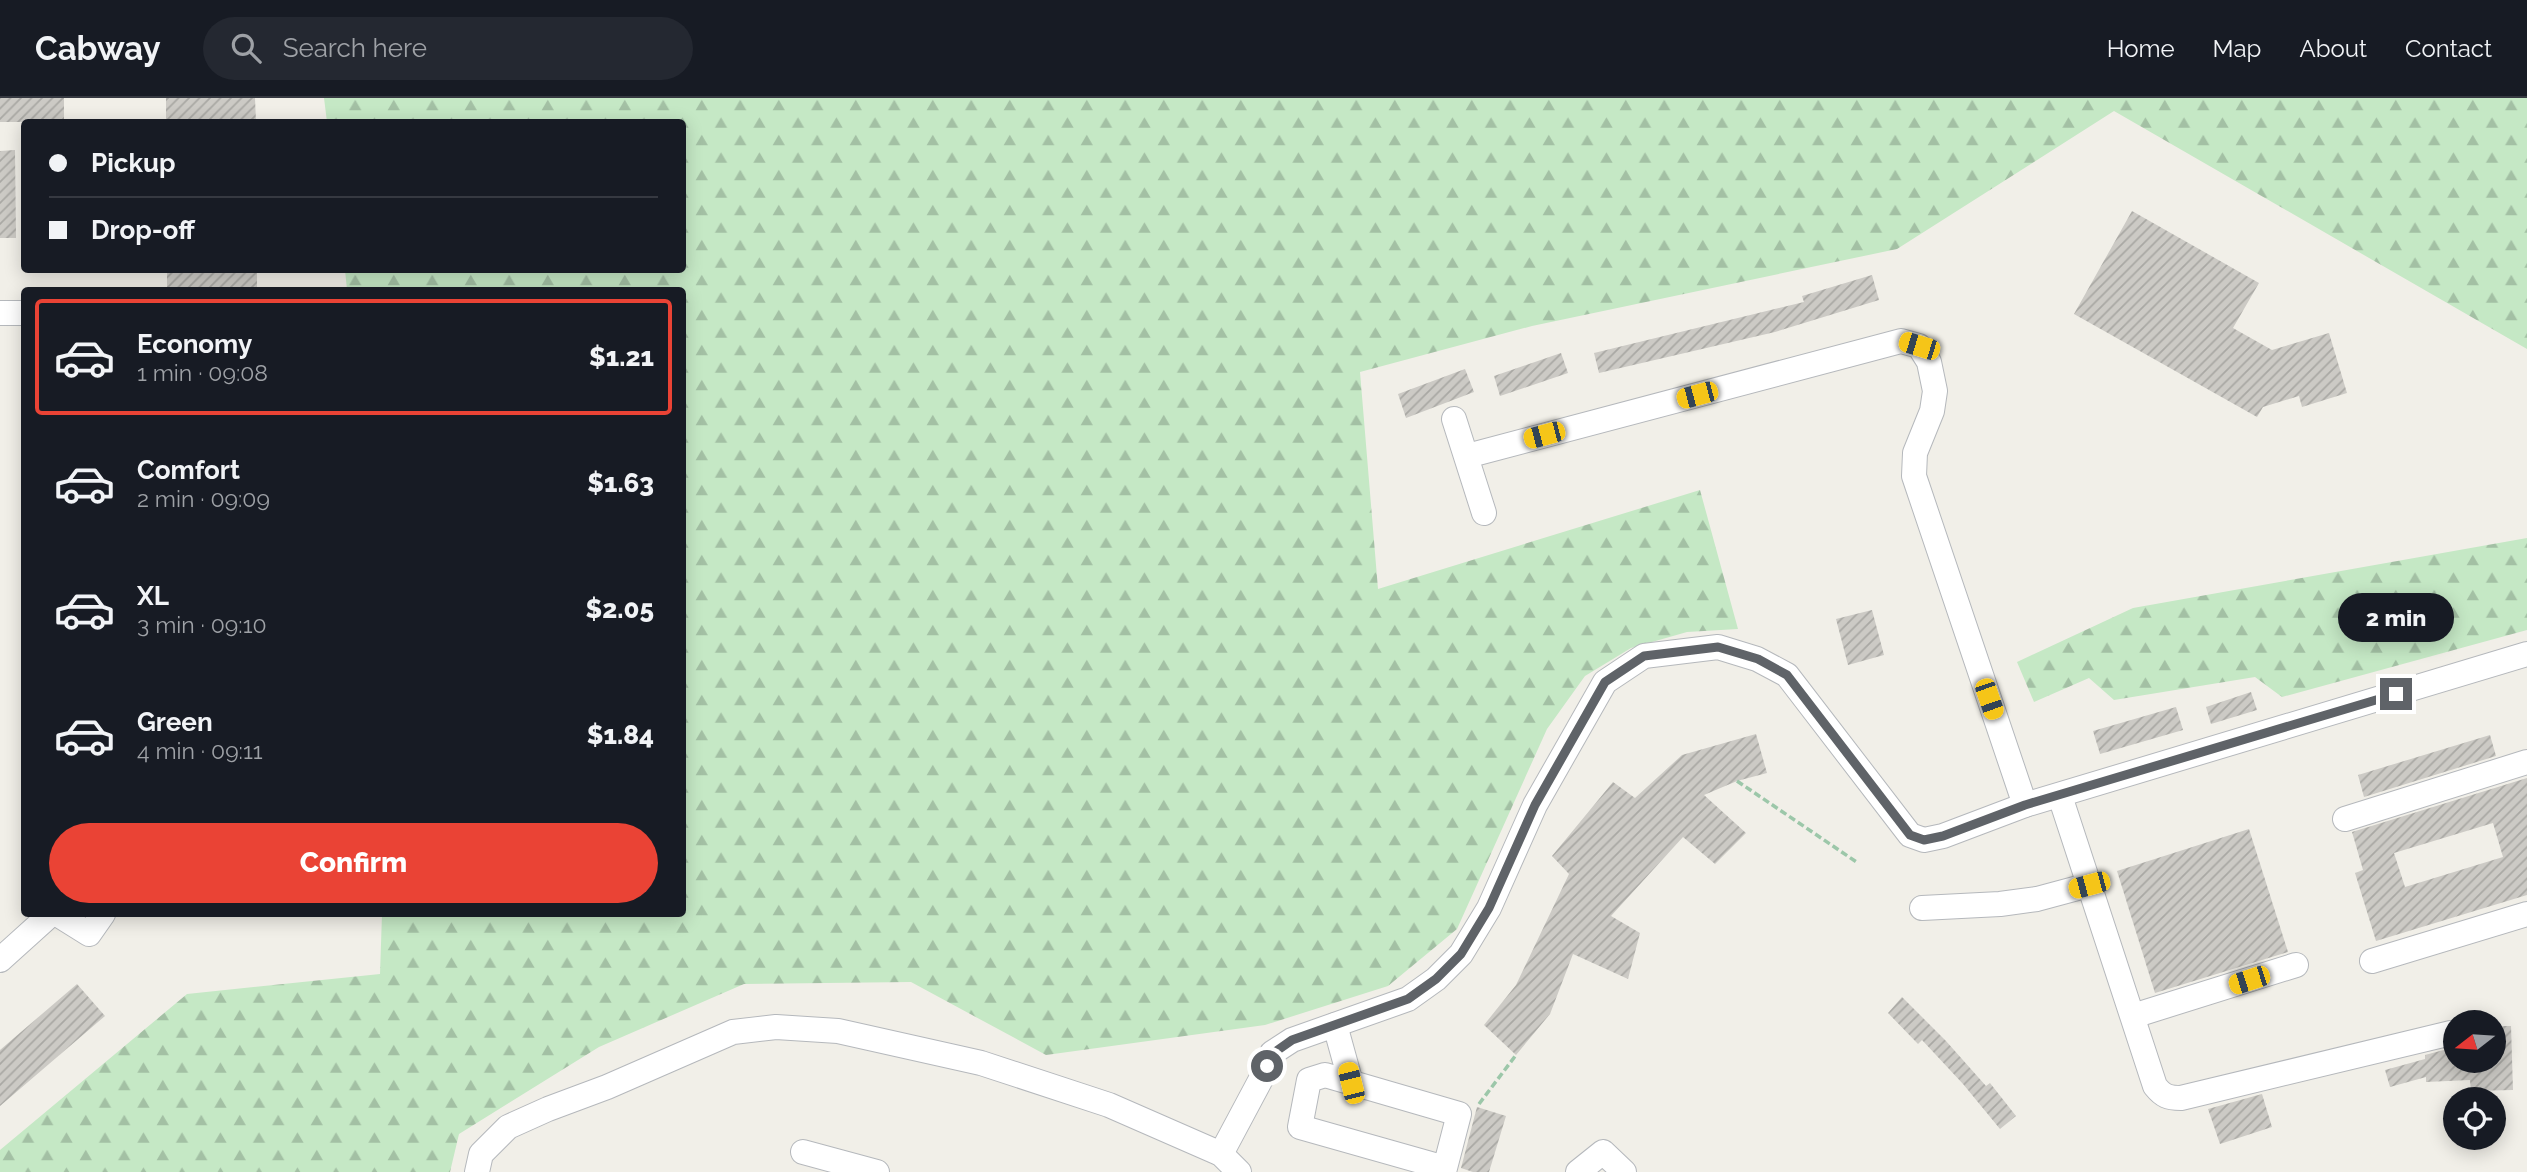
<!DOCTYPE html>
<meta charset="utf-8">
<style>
:root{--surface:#171b24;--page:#242831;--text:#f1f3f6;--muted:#9ea1a6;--line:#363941;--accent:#ea4335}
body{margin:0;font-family:Raleway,sans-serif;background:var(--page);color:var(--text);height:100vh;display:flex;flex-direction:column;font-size:26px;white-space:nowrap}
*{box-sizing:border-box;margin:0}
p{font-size:23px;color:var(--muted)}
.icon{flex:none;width:38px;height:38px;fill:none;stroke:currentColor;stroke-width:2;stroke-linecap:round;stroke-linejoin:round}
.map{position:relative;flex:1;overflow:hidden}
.drawer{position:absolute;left:21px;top:189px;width:665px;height:630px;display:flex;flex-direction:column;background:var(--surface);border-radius:7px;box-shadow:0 4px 18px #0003}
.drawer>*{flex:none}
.hud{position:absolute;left:21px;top:21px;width:665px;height:154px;border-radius:7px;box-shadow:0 4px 18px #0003;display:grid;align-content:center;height:154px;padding:0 28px;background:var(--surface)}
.needle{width:46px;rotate:253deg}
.buttons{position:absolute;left:2443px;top:912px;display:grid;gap:14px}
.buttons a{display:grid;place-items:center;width:63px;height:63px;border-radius:50%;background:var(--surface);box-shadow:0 4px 18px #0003;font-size:35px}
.end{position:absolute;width:32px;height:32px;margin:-16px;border:9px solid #5f6368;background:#fff;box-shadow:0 0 0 4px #fff}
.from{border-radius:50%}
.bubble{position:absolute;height:49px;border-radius:24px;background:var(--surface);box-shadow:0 4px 18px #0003;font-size:23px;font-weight:800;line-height:49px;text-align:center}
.car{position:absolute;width:21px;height:42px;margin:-21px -10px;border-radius:9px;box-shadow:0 0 5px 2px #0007;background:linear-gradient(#f5c518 24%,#345 0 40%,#f5c518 0 76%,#345 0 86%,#f5c518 0)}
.hud b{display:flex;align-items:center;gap:24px;height:66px;font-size:26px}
.hud b+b{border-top:2px solid var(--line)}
.hud i{width:18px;height:18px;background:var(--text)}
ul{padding:12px 0 0;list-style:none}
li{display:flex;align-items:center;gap:21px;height:116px;margin:0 14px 10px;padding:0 14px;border:4px solid transparent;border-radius:7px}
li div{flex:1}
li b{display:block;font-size:26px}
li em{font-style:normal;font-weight:800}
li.active{border-color:var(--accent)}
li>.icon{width:63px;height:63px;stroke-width:1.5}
.primary-button{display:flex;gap:14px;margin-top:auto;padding:14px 28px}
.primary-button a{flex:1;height:80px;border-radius:42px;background:var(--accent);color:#fff;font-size:28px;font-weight:800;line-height:80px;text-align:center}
header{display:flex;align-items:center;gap:42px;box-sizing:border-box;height:98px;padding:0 35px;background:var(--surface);border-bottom:2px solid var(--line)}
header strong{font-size:33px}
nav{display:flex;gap:38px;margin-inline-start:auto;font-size:24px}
.search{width:490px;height:63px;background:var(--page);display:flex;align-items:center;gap:18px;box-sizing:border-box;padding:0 24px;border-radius:38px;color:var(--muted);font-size:26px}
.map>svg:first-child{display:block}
</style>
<header>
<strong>Cabway</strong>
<div class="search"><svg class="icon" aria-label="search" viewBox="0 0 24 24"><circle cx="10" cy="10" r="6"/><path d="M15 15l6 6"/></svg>Search here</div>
<nav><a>Home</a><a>Map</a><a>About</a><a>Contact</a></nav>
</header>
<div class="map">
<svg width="2527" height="1074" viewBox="0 0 2527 1074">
<defs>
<pattern id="forest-firs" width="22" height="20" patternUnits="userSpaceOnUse" patternTransform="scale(1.75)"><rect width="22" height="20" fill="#c5e8c5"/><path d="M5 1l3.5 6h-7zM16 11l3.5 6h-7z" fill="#a3c0a4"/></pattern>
<pattern id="building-hatch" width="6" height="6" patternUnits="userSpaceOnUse" patternTransform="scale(1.75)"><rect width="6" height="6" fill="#cccac5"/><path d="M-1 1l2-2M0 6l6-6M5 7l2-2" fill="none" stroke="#a9a8a4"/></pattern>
</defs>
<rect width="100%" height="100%" fill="#f1efe8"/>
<g fill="url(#forest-firs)">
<path d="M324,0H2527V251L2114,13L1897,151L1532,228L1360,274L1378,491L1700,392L1738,531L1687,534L1631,550L1585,578L1547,631L1457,831L1388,888L1265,927L1046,957L911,884L744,886L599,949L459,1036L450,1074H0V1052L187,896L380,876L382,816H682V192H347L345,172H682V24H327Z"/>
<path d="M2527,440V532L2282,599L2255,579L2114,602L2089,580L2034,604L2017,564L2133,510Z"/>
</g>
<g fill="url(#building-hatch)" fill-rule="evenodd">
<rect x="0" y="0" width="64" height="24"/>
<path d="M166,0H255L256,24H166Z"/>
<path d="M15,52L16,140H0V53Z"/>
<path d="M2132,113L2259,185L2233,230L2272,252L2329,235L2347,295L2302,309L2299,298L2263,309L2257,319L2074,216Z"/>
<rect x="167" y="172" width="90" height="20"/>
<path d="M1872,177L1879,202L1775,234L1599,275L1594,255L1804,204L1802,198Z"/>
<path d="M1561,255L1568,275L1500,298L1494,278Z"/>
<path d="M1465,271L1474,294L1406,320L1398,296Z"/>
<path d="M1872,512L1884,557L1848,567L1836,521Z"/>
<path d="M2251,594L2257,612L2211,626L2206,609Z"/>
<path d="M2176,609L2183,632L2100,656L2093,633Z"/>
<path d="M1756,636L1767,675L1737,683L1704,697L1746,735L1715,766L1683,739L1611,818L1640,835L1628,881L1573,856L1550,916L1516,957L1484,927L1516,887L1569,776L1552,758L1613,684L1635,700L1682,657Z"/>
<path d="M2490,637L2496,658L2364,699L2358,677Z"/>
<path d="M2527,680V797L2376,843L2355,775L2363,772L2352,734ZM2493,725L2503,759L2405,789L2394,755Z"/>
<path d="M2249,731L2288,854L2155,895L2117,773Z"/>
<path d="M77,886L105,918L0,1008V952Z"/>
<path d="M1902,899L1946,943L1986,988L1990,985L2016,1018L2000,1031L1963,986L1922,942L1918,946L1888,915Z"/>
<path d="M2494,928H2511L2513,992L2471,993L2470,982L2426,984V979L2390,989L2385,972L2425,961V957L2455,949V962H2494Z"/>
<path d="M2262,996L2272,1029L2220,1046L2208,1011Z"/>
<path d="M1477,1009L1506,1018L1489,1074H1473L1461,1070Z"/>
</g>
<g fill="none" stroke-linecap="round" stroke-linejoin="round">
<defs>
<g id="minor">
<path d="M0,215H24"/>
<path d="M1454,321L1484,415"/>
<path d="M1467,358L1901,243L1919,248L1929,264L1935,293L1932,313L1915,355L1914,378L2025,707"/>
<path d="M2060,698L2155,988C2163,998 2168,1000 2181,1000L2451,935"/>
<path d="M2345,721L2527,664"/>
<path d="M1922,810L2000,806L2037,801L2089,787"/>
<path d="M57,816L89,836L103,816"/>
<path d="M0,862L51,816"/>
<path d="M2372,863L2527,816"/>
<path d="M2133,918L2296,867"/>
<path d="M1335,927L1351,985"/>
<path d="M1325,977L1459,1016L1445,1070L1300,1029L1309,982Z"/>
<path d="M803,1054L877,1074"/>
<path d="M1221,1056L1261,981L1272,955L1292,942L1408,901L1436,881L1461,856L1489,810L1535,707L1605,584L1644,558L1718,549L1757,561L1787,577L1910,737L1924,742L1943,738L2025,707L2527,556"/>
<path d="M477,1074L481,1056L508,1029L548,1011L607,989L733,934L776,929L838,933L981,965L1109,1007L1221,1056L1239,1074"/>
<path d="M1578,1074L1603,1054L1624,1074"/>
</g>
</defs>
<use href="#minor" stroke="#b5b8bc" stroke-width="26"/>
<g stroke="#9cc7a9" stroke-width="3.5" stroke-dasharray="7 3.5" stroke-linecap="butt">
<path d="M1737,683L1858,765"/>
<path d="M1479,1006L1516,957"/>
</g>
<use href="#minor" stroke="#fff" stroke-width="24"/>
</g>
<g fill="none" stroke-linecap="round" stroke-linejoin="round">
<path stroke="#5f6368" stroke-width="9" d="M1267,968L1272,956L1292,942L1408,901L1436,881L1461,856L1489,810L1535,707L1605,584L1644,558L1718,549L1758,561L1787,577L1910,737L1924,742L1943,738L2025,707L2396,596"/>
</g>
</svg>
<div class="buttons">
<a><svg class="needle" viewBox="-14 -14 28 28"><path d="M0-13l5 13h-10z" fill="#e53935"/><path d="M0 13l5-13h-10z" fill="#9ea1a6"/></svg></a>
<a><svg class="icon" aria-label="locate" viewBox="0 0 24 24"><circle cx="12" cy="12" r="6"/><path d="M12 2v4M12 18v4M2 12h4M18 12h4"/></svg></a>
</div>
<i class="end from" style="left:1267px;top:968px"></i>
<i class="end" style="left:2396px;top:596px"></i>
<div class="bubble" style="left:2338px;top:495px;width:116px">2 min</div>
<i class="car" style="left:1919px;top:248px;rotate:287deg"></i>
<i class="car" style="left:1697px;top:297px;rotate:255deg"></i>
<i class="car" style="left:1544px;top:337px;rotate:255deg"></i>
<i class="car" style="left:1989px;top:601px;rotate:161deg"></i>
<i class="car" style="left:2089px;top:787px;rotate:255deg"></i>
<i class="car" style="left:2249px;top:882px;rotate:252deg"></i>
<i class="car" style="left:1351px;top:985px;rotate:346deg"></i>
<div class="hud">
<b><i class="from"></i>Pickup</b>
<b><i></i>Drop-off</b>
</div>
<section class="drawer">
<ul>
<li class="active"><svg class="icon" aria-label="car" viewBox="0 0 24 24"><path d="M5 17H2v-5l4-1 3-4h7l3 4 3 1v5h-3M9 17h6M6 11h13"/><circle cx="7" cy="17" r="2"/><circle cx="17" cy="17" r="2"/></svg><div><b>Economy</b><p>1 min · 09:08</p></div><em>$1.21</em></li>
<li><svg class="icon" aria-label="car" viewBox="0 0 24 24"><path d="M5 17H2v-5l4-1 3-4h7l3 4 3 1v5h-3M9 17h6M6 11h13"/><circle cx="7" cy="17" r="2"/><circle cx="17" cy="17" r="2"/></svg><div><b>Comfort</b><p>2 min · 09:09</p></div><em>$1.63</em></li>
<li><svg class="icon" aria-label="car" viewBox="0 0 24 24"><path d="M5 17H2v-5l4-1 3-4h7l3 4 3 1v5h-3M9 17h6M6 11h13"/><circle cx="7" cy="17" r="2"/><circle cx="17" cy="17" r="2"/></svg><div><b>XL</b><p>3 min · 09:10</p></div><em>$2.05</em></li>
<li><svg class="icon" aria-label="car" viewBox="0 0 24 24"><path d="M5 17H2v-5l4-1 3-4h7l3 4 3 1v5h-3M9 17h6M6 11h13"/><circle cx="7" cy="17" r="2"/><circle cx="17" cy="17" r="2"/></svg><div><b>Green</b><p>4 min · 09:11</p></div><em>$1.84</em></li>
</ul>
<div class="primary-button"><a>Confirm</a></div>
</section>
</div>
